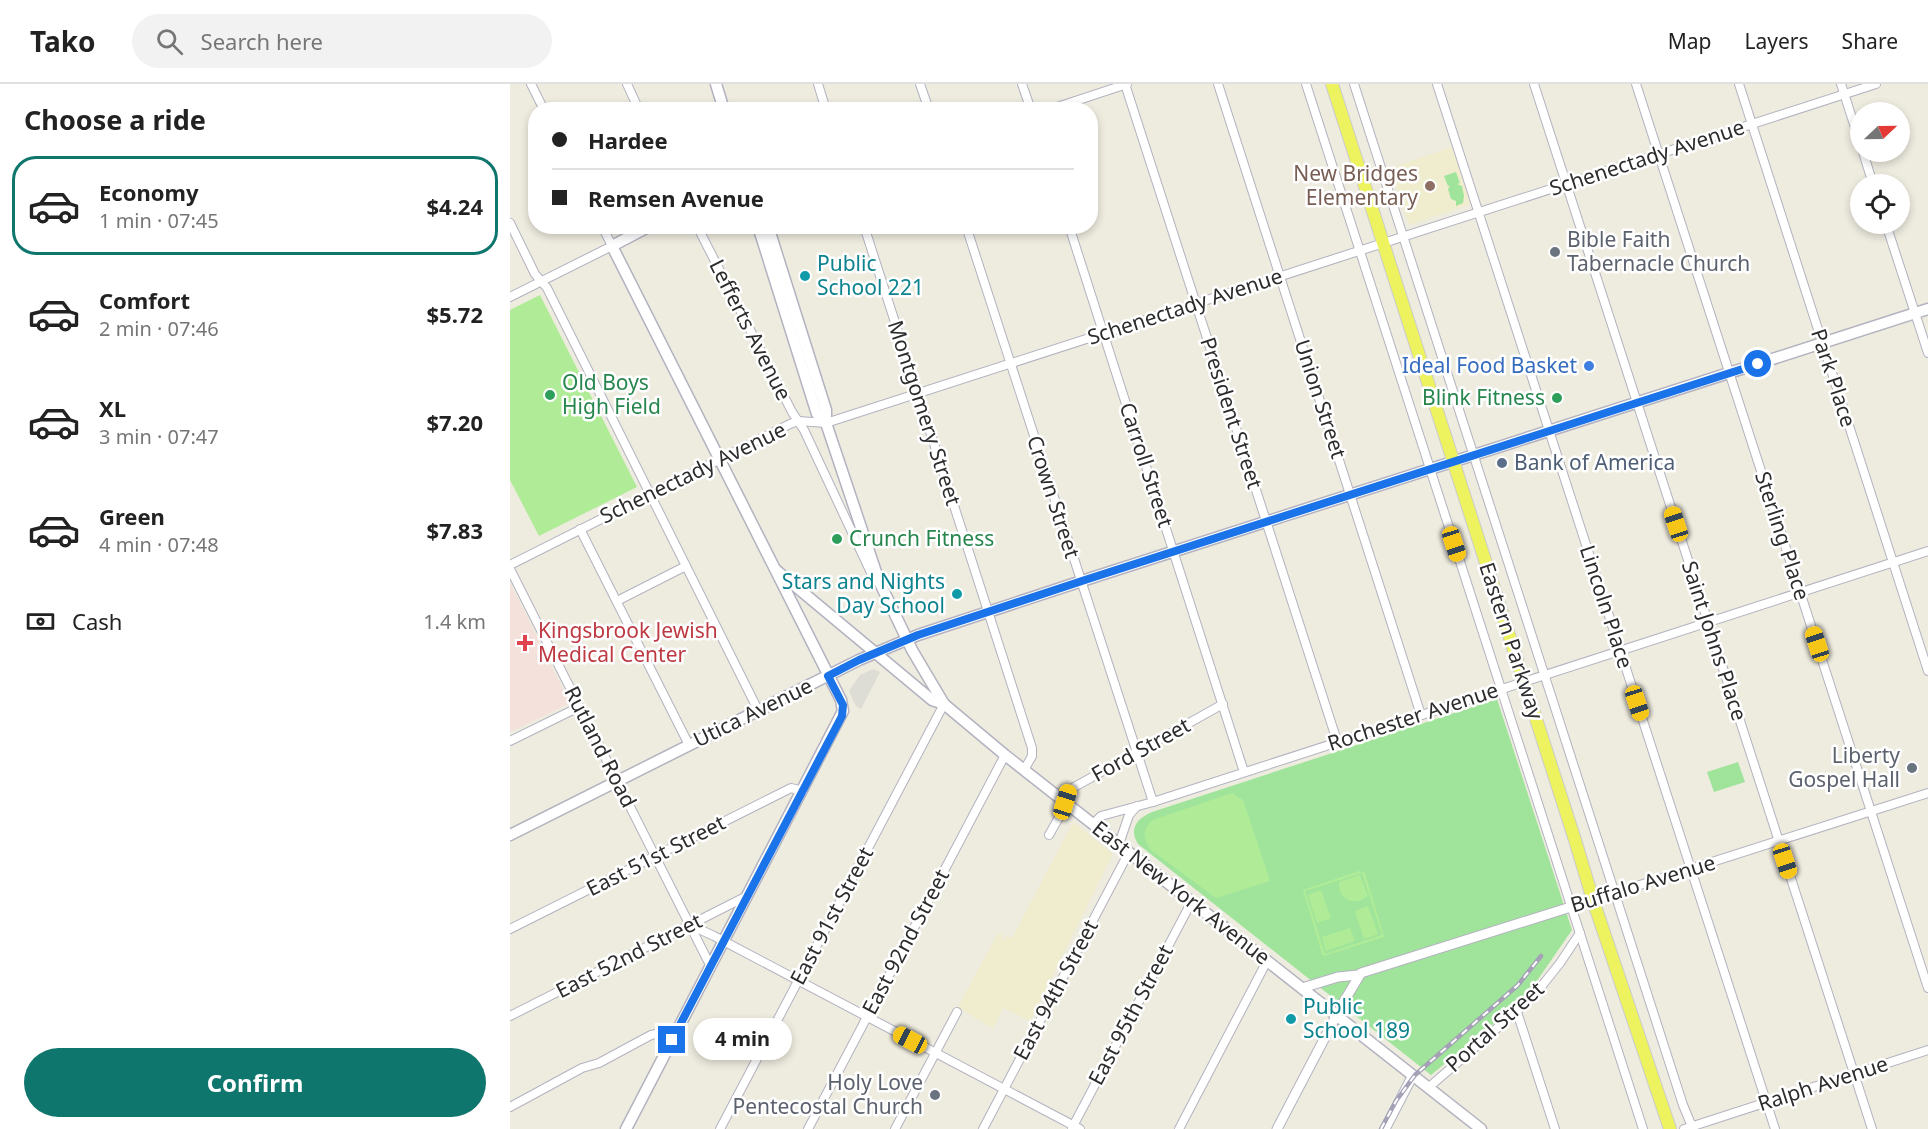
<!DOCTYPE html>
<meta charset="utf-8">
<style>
:root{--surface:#fff;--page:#f2f2f2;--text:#222;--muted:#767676;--line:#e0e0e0;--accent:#0f766e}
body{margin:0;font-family:"Noto Sans",sans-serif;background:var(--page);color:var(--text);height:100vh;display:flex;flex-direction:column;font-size:22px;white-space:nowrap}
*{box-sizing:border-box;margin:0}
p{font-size:20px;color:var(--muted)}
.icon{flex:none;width:33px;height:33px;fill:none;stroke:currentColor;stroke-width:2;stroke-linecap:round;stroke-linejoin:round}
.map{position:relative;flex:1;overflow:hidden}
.sheet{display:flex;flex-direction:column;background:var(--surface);width:510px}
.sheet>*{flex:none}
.top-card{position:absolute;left:18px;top:18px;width:570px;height:132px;border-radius:24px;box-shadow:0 3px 9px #0003;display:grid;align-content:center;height:132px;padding:0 24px;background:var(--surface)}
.needle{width:39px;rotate:68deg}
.controls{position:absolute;left:1340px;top:18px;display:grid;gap:12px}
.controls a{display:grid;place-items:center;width:60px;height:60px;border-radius:50%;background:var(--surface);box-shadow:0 3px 9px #0003;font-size:30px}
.end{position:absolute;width:27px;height:27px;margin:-14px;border:8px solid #1a73e8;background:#fff;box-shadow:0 0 0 3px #fff}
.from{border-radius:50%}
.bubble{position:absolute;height:42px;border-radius:21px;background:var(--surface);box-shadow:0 3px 9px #0003;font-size:20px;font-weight:700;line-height:42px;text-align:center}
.car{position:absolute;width:18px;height:36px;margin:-18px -9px;border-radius:8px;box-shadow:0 0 4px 2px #0007;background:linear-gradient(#f5c518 24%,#345 0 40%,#f5c518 0 76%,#345 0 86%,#f5c518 0)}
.top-card b{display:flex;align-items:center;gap:21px;height:57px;font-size:22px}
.top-card b+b{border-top:2px solid var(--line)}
.top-card i{width:15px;height:15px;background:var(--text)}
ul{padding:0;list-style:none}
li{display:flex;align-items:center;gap:18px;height:99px;margin:0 12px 9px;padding:0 12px;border:3px solid transparent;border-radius:24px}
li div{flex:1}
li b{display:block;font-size:22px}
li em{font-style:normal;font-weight:700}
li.selected{border-color:var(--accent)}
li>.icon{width:54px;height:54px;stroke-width:1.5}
h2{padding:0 24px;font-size:27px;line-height:72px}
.pay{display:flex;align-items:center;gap:15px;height:66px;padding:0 24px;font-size:22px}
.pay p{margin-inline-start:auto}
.action{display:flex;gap:12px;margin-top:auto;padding:12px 24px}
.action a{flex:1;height:69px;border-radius:36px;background:var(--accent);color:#fff;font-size:24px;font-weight:700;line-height:69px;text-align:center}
header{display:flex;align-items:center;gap:36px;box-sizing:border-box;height:84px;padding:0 30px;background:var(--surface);border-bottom:2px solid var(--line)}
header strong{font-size:28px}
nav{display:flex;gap:33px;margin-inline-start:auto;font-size:21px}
.search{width:420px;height:54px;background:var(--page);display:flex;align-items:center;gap:15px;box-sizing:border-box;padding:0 21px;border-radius:33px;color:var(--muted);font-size:22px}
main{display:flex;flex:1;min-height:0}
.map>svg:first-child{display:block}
</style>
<header>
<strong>Tako</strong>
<div class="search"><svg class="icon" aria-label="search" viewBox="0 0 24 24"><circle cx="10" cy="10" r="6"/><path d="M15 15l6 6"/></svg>Search here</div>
<nav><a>Map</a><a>Layers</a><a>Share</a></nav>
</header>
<main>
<section class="sheet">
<h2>Choose a ride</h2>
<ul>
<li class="selected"><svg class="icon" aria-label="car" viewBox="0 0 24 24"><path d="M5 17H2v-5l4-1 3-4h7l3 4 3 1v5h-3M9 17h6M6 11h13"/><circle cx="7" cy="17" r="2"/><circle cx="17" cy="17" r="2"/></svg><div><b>Economy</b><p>1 min · 07:45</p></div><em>$4.24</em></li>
<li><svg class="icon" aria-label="car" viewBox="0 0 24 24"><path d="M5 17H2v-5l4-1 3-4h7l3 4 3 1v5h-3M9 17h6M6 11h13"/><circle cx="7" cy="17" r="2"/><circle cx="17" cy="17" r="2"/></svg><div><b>Comfort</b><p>2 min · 07:46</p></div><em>$5.72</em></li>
<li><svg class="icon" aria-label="car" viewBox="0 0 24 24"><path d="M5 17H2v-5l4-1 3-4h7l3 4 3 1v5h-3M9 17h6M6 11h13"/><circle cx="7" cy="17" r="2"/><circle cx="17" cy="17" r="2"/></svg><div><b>XL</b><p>3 min · 07:47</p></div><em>$7.20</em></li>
<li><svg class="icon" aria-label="car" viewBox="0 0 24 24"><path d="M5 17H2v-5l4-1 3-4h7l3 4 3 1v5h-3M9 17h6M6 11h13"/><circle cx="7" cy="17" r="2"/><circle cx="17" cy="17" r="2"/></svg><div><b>Green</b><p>4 min · 07:48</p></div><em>$7.83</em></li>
</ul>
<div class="pay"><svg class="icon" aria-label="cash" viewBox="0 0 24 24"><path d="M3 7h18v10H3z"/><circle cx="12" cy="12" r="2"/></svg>Cash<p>1.4 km</p></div>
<div class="action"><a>Confirm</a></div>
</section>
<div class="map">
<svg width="1418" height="1045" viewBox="0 0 1418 1045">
<rect width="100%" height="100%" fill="#eeebdf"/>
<g fill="#efedce">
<path d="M942,63L961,120L899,141L880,84Z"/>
<path d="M563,738L603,770L520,937L493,924L483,945L448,923L488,849L493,851L492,854L495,856L497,852L502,854Z"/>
</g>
<path fill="#f4e1dc" d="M0,499L60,619L0,648Z"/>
<g fill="#a0e49b">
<path d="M946,88L950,99L947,100L952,102L954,112L953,119L946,122V117L941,115L938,105L940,102H938L934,92Z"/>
<path d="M987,615L1062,846L1022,904L1005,922L921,991L628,760C618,744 628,734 642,728Z"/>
<path d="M1228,678L1235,698L1204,708L1197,688Z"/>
</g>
<g fill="#b0ec97" fill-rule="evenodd">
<path d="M30,211L127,403L29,452L0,396V226Z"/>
<path d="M722,709L733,716L760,797L706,814L641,766C633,754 631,746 643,736Z"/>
<path d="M849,787L855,789L874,853L814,872L812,870L793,806ZM852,789L872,851L815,870L795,807Z"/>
<path d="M850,791L858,812C844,823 828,816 829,798Z"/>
<path d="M811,806L821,834L807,839L798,811Z"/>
<path d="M858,822L868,850L854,855L845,827Z"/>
<path d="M840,844L845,857L816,867L812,853Z"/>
</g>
<path fill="#deddd5" d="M363,585L370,588L351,625L346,622L339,607L350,591Z"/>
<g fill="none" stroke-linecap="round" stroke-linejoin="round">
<defs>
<g id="minor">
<path d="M21,0L34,26"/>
<path d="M117,0L129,26"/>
<path d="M308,0L316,26"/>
<path d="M410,0L419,26"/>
<path d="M512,0L521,26"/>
<path d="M615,0L827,657"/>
<path d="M708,0L911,631"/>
<path d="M796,0L1133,1045"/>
<path d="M844,0L1173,1021L1183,1045"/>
<path d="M927,0L1265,1045"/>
<path d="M1024,0L1362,1045"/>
<path d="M1126,0L1418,904"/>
<path d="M1229,0L1418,587"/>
<path d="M1331,0L1350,59"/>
<path d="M538,26L617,0"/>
<path d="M1353,68L1363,100"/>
<path d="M0,139L25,190L37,204L248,626"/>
<path d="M1376,140L1418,269"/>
<path d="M187,142L282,328L294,346L364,495"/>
<path d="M354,142L522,664V672L514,686"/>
<path d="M456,142L643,718"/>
<path d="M559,142L734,688"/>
<path d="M0,213L102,162L92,142"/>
<path d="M70,445L179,661"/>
<path d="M0,481L280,340L288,337L316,339L1366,0"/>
<path d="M0,485L201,883"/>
<path d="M107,517L176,482"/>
<path d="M0,657L69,623"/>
<path d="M583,740L591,732L643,718L1418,467"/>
<path d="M539,751L552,728L559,706L713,620"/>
<path d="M609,760L619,731L627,722"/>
<path d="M1083,816L1418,709"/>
<path d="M180,841L204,852L570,1045"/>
<path d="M0,845L281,704L293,707"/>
<path d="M1007,928L1045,1045"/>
<path d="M0,932L237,812"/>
<path d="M918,1004L1023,913L1050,879L1070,849"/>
<path d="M0,1023L72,984L89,979L141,951L146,950L162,956"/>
<path d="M562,1044L682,817"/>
<path d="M210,1045L434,620"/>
<path d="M298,1045L495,671"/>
<path d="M385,1045L447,928"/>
<path d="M473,1045L619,768"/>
<path d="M669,1045L757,877"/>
<path d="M1174,1045L1418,966"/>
</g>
<g id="tertiary">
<path d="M792,904L828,893L848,891"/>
<path d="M767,1045L833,919L851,889L1083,816"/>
<path d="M875,1045L903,991"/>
</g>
<g id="secondary">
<path d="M206,0L214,26"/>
<path d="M248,142L307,330L316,339"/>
<path d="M258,142L316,326V339L369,497L402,566L434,620"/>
<path d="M266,486L422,616L434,620L495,671L971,1045"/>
<path d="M0,751L349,576L408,551L578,495L1418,225"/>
<path d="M116,1045L333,627L331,616L102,162L140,142"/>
</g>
<path id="primary" d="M822,0L1065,756L1083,816L1160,1045"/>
</defs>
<use href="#minor" stroke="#b3b2c0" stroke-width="10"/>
<use href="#tertiary" stroke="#b3b2c0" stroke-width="11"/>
<use href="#secondary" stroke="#b3b2c0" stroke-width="13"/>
<use href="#primary" stroke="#ccc" stroke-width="14"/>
<use href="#minor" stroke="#fff" stroke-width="8"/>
<use href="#tertiary" stroke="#fff" stroke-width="9"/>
<use href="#secondary" stroke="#fff" stroke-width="10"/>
<use href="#primary" stroke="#edf25f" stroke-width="12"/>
<defs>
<path id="rail" d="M871,1045L886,1017L905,991L1008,901L1031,872"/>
</defs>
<use href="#rail" stroke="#a4a1b6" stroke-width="4.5"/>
<use href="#rail" stroke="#fff" stroke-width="2" stroke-dasharray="7" stroke-linecap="butt"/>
</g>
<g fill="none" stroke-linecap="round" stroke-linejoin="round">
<path stroke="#1a73e8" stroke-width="8" d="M162,956L332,632L333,621L318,592L349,576L408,551L578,495L1248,280"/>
</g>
<circle fill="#8d6e63" stroke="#fff" stroke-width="2" cx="920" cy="102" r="6"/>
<g fill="#6b7280" stroke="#fff" stroke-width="2">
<circle cx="1045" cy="168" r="6"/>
<circle cx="1402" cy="684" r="6"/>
<circle cx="425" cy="1011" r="6"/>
</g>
<g fill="#0f9aa8" stroke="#fff" stroke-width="2">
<circle cx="295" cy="192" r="6"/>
<circle cx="447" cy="510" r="6"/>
<circle cx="781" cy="935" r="6"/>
</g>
<circle fill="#3f7fe0" stroke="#fff" stroke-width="2" cx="1079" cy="282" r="6"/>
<g fill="#2e9e5b" stroke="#fff" stroke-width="2">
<circle cx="40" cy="311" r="6"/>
<circle cx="1047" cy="314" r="6"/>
<circle cx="327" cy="455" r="6"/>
</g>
<circle fill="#5c6f8a" stroke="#fff" stroke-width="2" cx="992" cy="379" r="6"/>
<path fill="#e0444e" stroke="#fff" stroke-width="2" d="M12 550h6v6h6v6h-6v6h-6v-6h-6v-6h6z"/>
<g text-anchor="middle" stroke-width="5" stroke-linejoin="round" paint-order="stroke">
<g font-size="21" fill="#2c2c2c" stroke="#fff">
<text transform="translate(1137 74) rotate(-18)" y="7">Schenectady Avenue</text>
<text transform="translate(675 223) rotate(-18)" y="7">Schenectady Avenue</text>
<text transform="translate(240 246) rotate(63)" y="7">Lefferts Avenue</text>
<text transform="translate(1323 294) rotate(72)" y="7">Park Place</text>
<text transform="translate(810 315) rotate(72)" y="7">Union Street</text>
<text transform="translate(414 329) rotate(72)" y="7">Montgomery Street</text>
<text transform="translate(721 329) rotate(72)" y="7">President Street</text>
<text transform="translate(636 381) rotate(72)" y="7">Carroll Street</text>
<text transform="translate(183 389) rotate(-26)" y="7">Schenectady Avenue</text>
<text transform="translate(543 413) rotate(72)" y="7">Crown Street</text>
<text transform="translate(1272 452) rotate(72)" y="7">Sterling Place</text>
<text transform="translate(1096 523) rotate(72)" y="7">Lincoln Place</text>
<text transform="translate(1001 557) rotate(72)" y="7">Eastern Parkway</text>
<text transform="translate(1204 557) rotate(72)" y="7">Saint Johns Place</text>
<text transform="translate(243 629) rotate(-26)" y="7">Utica Avenue</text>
<text transform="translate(903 633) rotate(-18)" y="7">Rochester Avenue</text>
<text transform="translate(90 663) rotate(63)" y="7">Rutland Road</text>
<text transform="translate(631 666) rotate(-29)" y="7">Ford Street</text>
<text transform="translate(146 772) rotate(-27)" y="7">East 51st Street</text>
<text transform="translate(1133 800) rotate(-17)" y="7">Buffalo Avenue</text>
<text transform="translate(671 809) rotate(38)" y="7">East New York Avenue</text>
<text transform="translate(322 832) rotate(-62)" y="7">East 91st Street</text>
<text transform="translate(396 858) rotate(-62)" y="7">East 92nd Street</text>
<text transform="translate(119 872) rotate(-27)" y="7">East 52nd Street</text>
<text transform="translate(546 906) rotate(-62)" y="7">East 94th Street</text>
<text transform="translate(621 931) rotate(-62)" y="7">East 95th Street</text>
<text transform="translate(985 943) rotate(-42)" y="7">Portal Street</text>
<text transform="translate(1313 1000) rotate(-18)" y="7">Ralph Avenue</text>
</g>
<g font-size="21" fill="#785e54" stroke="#fff" text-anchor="end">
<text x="908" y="97">New Bridges<tspan x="908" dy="24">Elementary</tspan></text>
</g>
<g font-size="21" fill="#5b616d" stroke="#fff" text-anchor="end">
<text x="1057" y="163" text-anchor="start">Bible Faith<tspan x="1057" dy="24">Tabernacle Church</tspan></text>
<text x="1390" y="679">Liberty<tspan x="1390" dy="24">Gospel Hall</tspan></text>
<text x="413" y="1006">Holy Love<tspan x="413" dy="24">Pentecostal Church</tspan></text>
</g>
<g font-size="21" fill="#0d838f" stroke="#fff" text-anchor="start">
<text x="307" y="187">Public<tspan x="307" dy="24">School 221</tspan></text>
<text x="435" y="505" text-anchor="end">Stars and Nights<tspan x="435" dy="24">Day School</tspan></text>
<text x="793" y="930">Public<tspan x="793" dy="24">School 189</tspan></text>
</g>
<g font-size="21" fill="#366cbe" stroke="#fff" text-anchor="end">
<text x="1067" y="289">Ideal Food Basket</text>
</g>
<g font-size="21" fill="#27864d" stroke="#fff" text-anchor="start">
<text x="52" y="306">Old Boys<tspan x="52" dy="24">High Field</tspan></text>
<text x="1035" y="321" text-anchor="end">Blink Fitness</text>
<text x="339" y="462">Crunch Fitness</text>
</g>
<g font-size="21" fill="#4e5e75" stroke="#fff" text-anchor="start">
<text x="1004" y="386">Bank of America</text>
</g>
<g font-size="21" fill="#be3a42" stroke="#fff" text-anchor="start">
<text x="28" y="554">Kingsbrook Jewish<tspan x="28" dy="24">Medical Center</tspan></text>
</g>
</g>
</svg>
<div class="controls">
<a><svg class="needle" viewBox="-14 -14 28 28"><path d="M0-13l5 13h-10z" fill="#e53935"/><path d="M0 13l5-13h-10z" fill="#767676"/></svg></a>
<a><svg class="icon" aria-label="locate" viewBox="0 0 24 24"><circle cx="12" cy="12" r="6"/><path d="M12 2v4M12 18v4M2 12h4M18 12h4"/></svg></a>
</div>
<i class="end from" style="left:1248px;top:280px"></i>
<i class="end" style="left:162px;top:956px"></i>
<div class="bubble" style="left:183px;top:934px;width:99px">4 min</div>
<i class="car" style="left:1166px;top:440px;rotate:342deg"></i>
<i class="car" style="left:944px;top:460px;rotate:162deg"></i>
<i class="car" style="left:1307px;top:560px;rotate:342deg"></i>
<i class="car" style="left:1127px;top:619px;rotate:162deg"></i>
<i class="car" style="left:555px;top:718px;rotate:17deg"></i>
<i class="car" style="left:1275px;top:777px;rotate:162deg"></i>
<i class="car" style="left:400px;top:956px;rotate:298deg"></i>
<div class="top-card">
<b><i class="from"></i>Hardee</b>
<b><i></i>Remsen Avenue</b>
</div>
</div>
</main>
